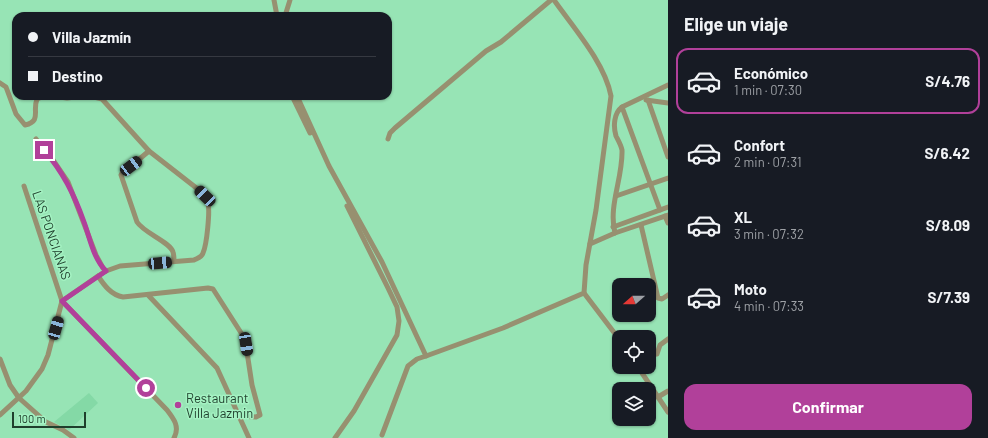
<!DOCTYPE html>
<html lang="es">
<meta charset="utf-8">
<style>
:root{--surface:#171b24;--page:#242831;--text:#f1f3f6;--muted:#9ea1a6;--line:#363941;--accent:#b1409a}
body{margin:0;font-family:Barlow,sans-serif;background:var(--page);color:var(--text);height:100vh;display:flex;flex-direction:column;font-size:15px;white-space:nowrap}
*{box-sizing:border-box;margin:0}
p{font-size:13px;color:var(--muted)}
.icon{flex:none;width:22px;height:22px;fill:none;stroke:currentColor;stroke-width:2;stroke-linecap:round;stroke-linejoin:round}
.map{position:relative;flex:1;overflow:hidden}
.sheet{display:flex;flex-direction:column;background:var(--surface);width:320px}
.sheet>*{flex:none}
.top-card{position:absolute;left:12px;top:12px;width:380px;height:88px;border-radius:12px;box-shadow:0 1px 3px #0004;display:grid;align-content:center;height:88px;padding:0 16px;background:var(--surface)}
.needle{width:26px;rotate:249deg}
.tools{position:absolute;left:612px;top:278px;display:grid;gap:8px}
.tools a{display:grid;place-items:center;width:44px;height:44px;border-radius:8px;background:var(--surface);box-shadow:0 1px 3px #0004;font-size:20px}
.scale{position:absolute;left:12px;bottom:10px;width:74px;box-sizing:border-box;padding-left:4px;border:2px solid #1f3f2c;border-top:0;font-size:11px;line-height:14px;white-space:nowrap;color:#1f3f2c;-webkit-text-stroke:3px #a4f2c2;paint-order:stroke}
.end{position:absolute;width:18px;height:18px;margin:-9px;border:5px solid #b1409a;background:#fff;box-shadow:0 0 0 2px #fff}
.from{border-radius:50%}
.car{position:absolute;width:12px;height:24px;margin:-12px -6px;border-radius:5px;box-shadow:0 0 3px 1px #0007;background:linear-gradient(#222 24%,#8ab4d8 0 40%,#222 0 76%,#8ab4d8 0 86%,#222 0)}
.top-card b{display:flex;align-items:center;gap:14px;height:38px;font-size:15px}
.top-card b+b{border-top:1px solid var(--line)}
.top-card i{width:10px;height:10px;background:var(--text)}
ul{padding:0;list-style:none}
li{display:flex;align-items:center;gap:12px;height:66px;margin:0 8px 6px;padding:0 8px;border:2px solid transparent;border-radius:12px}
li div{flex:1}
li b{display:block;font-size:15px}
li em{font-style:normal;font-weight:700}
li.active{border-color:var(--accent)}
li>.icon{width:36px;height:36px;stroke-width:1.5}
h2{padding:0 16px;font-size:18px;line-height:48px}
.cta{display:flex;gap:8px;margin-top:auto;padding:8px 16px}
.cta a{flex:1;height:46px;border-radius:12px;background:var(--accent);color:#fff;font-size:16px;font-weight:700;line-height:46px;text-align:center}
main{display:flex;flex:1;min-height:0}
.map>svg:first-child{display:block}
</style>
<main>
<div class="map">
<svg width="668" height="438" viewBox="0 0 668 438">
<rect width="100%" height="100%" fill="#97e4b5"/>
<path fill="#84d9a6" d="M89,393L98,403L69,430L54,422Z"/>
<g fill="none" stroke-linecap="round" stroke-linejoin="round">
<g stroke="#979070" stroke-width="5">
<path d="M274,0L277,16"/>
<path d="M285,16L290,0"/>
<path d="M0,83L6,87L16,114L25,125C42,121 32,111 37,99L44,96"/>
<path d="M52,96L67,98L84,96"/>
<path d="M90,96L102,99L149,151L199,190C203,194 206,197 208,203C210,211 207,244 203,253C202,257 198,258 194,260L120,266L106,271L98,276L62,301L167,410C174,419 180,427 174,438"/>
<path d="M292,96L310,133"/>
<path d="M297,96L329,166L382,262L426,356L417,359L408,366L382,435"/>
<path d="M646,100L668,103"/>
<path d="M648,100L668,157"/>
<path d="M622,107L660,210"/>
<path d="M36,139L53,160L68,182L96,255L103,268L106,271"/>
<path d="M388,139L390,133L395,128L486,51L501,42L551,0"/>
<path d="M149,151L131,166L124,170L121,175L137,222C144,233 170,242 173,252C174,255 174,258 174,261"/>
<path d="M616,196L668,178"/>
<path d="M665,216L668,223"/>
<path d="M641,225L658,298L662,299L668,295"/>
<path d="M613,227L668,207"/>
<path d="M615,233C608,206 623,178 622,150C621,145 618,140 616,136C613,126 614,113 622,107L668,85"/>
<path d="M590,244L615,233L668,215"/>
<path d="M98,276C104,285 111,295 123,297L208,288L213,289L245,339L252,385L260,415L256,417L240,416"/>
<path d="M584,293L619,339"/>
<path d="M148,295L217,368L249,438"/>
<path d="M649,355L657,354L660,345L668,339"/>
<path d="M426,356L503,328L584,293L586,265L596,210L611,96C605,63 573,27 554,0"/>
<path d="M0,359L10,385L19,398L46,422L63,430L74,438"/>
<path d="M638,367L668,412"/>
<path d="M658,397L668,391"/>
<path d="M0,415L26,391L42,369L48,355L62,301L24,186"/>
<path d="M335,438L354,411L397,335L399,321L397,307L388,288L347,206"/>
</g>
</g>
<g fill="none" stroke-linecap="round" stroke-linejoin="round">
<path stroke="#b1409a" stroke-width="5" d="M44,150C63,172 74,194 84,222C90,238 93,258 106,271L62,301L146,388"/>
</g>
<circle fill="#b1409a" stroke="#a4f2c2" stroke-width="1.5" cx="178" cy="405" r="4"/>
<g text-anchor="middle" stroke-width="3" stroke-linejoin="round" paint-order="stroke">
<g font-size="13" fill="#1f3f2c" stroke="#a4f2c2">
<text transform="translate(52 235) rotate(71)" y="5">LAS PONCIANAS</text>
</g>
<g font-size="13" fill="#1f3f2c" stroke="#a4f2c2" text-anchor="start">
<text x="186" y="403">Restaurant<tspan x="186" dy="15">Villa Jazmin</tspan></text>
</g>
</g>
</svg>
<div class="tools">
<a><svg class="needle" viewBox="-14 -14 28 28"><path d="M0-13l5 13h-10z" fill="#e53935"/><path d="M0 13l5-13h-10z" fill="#9ea1a6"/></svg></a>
<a><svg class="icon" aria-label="locate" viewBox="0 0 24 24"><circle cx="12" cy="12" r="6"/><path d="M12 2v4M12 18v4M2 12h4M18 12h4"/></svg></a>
<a><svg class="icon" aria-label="layers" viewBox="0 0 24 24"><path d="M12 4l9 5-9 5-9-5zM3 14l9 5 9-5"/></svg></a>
</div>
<div class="scale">100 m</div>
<i class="end from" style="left:146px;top:388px"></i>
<i class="end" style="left:44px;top:150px"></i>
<i class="car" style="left:131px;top:166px;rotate:53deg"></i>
<i class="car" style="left:205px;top:196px;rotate:314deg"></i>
<i class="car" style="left:160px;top:263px;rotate:85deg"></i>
<i class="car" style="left:56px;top:328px;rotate:16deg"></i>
<i class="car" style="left:246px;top:344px;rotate:171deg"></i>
<div class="top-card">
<b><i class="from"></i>Villa Jazmín</b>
<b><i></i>Destino</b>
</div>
</div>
<section class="sheet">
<h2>Elige un viaje</h2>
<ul>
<li class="active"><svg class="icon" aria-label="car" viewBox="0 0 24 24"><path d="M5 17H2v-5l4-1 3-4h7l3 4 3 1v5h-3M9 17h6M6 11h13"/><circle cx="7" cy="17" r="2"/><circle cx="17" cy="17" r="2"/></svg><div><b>Económico</b><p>1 min · 07:30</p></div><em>S/4.76</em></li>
<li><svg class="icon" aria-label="car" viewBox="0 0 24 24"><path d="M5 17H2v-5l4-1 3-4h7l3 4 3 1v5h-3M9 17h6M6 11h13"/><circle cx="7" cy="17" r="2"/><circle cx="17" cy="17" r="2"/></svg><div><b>Confort</b><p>2 min · 07:31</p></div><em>S/6.42</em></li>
<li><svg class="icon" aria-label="car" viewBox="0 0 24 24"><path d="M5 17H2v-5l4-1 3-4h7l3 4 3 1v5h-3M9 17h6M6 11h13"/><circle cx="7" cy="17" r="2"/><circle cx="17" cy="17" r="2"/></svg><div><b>XL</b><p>3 min · 07:32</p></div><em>S/8.09</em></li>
<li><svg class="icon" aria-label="car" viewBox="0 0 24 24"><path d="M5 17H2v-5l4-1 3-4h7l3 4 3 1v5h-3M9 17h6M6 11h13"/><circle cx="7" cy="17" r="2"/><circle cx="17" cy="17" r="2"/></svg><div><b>Moto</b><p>4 min · 07:33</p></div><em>S/7.39</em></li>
</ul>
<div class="cta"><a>Confirmar</a></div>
</section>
</main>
